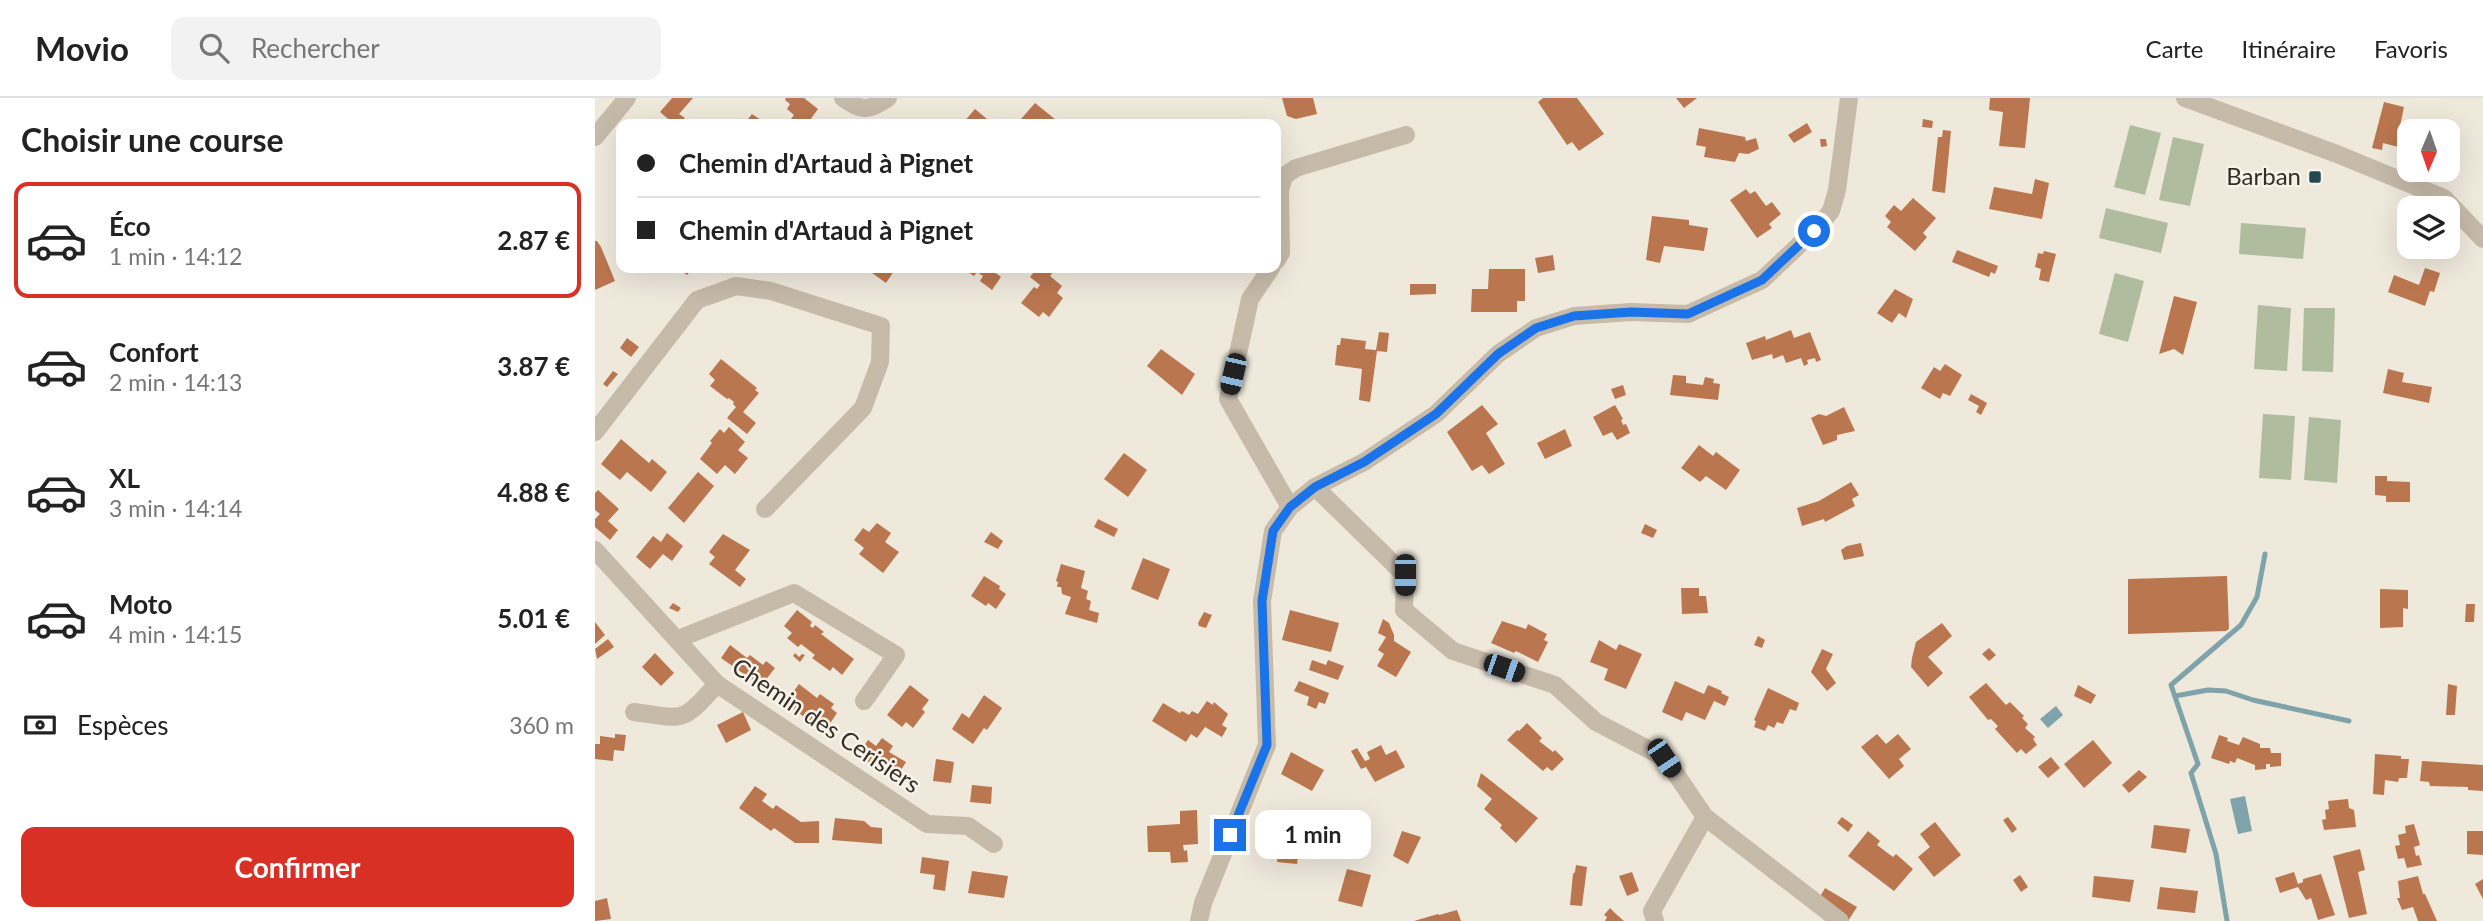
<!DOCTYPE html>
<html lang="fr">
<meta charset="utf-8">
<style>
:root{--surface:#fff;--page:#f2f2f2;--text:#222;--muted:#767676;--line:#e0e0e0;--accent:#d93025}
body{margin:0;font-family:Lato,sans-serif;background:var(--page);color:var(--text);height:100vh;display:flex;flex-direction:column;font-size:26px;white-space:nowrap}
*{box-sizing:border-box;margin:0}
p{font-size:23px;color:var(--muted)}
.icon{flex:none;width:38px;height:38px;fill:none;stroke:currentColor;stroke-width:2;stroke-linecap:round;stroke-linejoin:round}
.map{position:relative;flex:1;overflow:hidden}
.details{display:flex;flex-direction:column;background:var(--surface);width:595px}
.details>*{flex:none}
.guide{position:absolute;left:21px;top:21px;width:665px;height:154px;border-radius:14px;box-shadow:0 7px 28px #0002;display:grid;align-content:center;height:154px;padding:0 21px;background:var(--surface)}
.needle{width:46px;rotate:182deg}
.buttons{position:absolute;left:1802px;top:21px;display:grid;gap:14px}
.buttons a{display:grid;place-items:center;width:63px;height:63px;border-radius:14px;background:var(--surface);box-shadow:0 7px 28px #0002;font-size:35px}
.end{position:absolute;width:32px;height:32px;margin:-16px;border:9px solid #1a73e8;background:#fff;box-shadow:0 0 0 4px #fff}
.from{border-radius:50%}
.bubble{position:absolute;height:49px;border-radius:14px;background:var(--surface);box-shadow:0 7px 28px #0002;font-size:23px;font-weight:700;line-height:49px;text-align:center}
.car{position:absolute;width:21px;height:42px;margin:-21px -10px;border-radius:9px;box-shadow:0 0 5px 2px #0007;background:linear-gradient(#222 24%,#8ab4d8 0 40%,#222 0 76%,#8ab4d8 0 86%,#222 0)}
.guide b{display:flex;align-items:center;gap:24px;height:66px;font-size:26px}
.guide b+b{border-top:2px solid var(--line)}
.guide i{width:18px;height:18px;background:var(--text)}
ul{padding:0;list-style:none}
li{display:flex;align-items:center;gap:21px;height:116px;margin:0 14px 10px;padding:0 7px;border:4px solid transparent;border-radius:14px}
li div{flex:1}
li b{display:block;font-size:26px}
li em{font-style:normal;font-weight:700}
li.selected{border-color:var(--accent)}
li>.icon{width:63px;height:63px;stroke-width:1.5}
h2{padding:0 21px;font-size:32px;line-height:84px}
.pay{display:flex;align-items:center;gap:18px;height:77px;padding:0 21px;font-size:26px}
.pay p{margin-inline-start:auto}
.button{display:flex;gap:14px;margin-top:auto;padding:14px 21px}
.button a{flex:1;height:80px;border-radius:14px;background:var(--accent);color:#fff;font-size:28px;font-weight:700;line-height:80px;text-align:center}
header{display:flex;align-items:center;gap:42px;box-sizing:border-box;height:98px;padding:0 35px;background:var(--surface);border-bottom:2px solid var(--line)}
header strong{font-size:33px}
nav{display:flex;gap:38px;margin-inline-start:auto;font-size:24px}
.search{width:490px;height:63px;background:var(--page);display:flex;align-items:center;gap:18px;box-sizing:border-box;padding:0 24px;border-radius:14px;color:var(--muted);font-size:26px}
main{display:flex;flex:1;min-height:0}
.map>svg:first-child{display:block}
</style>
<header>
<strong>Movio</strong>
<div class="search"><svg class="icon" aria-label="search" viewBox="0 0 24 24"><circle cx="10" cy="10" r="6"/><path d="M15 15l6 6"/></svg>Rechercher</div>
<nav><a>Carte</a><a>Itinéraire</a><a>Favoris</a></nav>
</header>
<main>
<section class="details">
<h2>Choisir une course</h2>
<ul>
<li class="selected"><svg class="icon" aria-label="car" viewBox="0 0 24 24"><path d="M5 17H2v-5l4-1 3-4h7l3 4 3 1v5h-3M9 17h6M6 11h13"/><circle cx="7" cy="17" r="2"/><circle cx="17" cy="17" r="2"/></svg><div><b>Éco</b><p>1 min · 14:12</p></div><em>2.87 €</em></li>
<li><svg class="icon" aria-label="car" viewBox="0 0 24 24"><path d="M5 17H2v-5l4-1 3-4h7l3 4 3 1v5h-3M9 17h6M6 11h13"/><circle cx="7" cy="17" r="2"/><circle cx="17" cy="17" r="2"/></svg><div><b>Confort</b><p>2 min · 14:13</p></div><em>3.87 €</em></li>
<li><svg class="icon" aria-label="car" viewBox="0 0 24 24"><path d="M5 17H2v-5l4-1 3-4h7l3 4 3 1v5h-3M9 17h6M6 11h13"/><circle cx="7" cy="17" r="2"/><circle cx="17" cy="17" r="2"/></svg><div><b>XL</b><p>3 min · 14:14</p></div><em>4.88 €</em></li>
<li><svg class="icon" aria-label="car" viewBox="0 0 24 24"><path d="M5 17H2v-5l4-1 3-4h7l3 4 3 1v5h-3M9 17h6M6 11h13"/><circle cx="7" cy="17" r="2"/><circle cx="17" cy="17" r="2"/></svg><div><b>Moto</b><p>4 min · 14:15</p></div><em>5.01 €</em></li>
</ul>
<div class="pay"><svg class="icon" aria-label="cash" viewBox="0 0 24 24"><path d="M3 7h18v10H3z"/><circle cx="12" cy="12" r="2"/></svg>Espèces<p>360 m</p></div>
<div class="button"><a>Confirmer</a></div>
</section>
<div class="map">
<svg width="1888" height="823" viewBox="0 0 1888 823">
<rect width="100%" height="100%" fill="#efe9dc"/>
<g fill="#afbd9e">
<path d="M1535,27L1566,35L1550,97L1519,89Z"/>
<path d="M1578,39L1609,46L1595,108L1564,102Z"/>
<path d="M1511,110L1573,125L1566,155L1504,140Z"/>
<path d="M1646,125L1711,130L1708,161L1644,156Z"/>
<path d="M1520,175L1549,183L1533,244L1504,236Z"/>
<path d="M1663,207L1696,210L1692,273L1659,271Z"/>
<path d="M1709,210H1740L1738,274L1707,273Z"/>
<path d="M1668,316L1700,318L1696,382L1664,380Z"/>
<path d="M1714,319L1746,322L1742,385L1709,382Z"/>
</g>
<g fill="#7ea3aa">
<path d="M1461,608L1468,617L1453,630L1445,621Z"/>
<path d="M1650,698L1657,733L1643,736L1635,701Z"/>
</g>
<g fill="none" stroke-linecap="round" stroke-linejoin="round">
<g stroke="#7ea3aa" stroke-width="5">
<path d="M1580,598L1613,592L1631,593L1658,602L1754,623"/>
<path d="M1632,823L1621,756L1596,675L1603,666L1576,587L1646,527L1662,499L1670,456"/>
</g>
</g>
<g fill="#ba764f">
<path d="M77,0H98L84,16L90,20L84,26H79L65,14Z"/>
<path d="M191,0H209L223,11L212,26H202L196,21L199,17L192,11L195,6L190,2Z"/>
<path d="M687,0H718L722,16L701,21L692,18Z"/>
<path d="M948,0H982L1009,36L984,53L977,44L972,47L943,4Z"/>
<path d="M1081,0H1102L1089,10Z"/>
<path d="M1395,0H1435L1430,50L1404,48L1408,14L1394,12Z"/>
<path d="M1789,4L1809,9L1805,28L1822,32L1815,33V52L1788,45L1787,52L1777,50Z"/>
<path d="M440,5L466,26H432L426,21Z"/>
<path d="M380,11L398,26H367Z"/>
<path d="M157,16L166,22L167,26H149Z"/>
<path d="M1328,21L1338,23L1337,30L1327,29Z"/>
<path d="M1212,25L1217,34L1199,45L1193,37Z"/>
<path d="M1104,30L1150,39L1151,43L1161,40L1164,51L1153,56L1144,55L1140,64L1109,59L1111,49L1101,47Z"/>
<path d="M1348,32L1356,33L1350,95L1337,93L1343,39H1347Z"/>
<path d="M1225,41H1231L1232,48L1226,49Z"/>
<path d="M1440,81L1454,85L1447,121L1394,111L1399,89L1437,96Z"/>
<path d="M1151,91L1155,96L1160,93L1171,108L1177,104L1186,116L1174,126L1177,130L1162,140L1135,102Z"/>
<path d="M1318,100L1341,120L1328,135L1332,139L1320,153L1292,129L1296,124L1290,118L1299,107L1306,113Z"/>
<path d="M1057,118L1094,122V127L1113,130L1109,153L1069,148L1065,165L1051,162Z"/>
<path d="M0,143H2L6,149L20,183L0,192Z"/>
<path d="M1362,152L1403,168L1400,176L1396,174L1394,179L1357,164Z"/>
<path d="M1449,153L1461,156L1454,184L1444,182L1446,171L1440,169L1443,155L1448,156Z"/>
<path d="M958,157L960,172L943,175L940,160Z"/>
<path d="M82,170H98L92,177Z"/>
<path d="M270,170H301L291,185Z"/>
<path d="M367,170H394L406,179L397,192L385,183L388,178L382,174L379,178Z"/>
<path d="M442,170H454L459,173L455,178L467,188L462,195L468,200L454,219L448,214L444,219L426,205L439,189L442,191L445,187L435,179Z"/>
<path d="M1830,170L1845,175L1839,194L1835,193L1830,208L1793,194L1799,177L1824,187Z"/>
<path d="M894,171H930V203H922V214H876L877,191H893Z"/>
<path d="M815,186H841V196L815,197Z"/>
<path d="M1300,191L1318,201L1311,220L1304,215L1297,225L1282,215Z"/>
<path d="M1579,198L1602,204L1588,257L1579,251L1564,256Z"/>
<path d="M1196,232L1199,240L1215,234L1226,262L1221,264L1220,260L1212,262L1213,266L1209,268L1206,260L1191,265L1188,257L1178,261L1177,256L1157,262L1151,245L1170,238L1171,242Z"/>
<path d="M784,234L794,235L792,254L782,253L775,304L764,302L767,271L740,267L742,247H745L746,240L771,243L770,251L781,252Z"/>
<path d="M32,240L44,249L36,259L25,250Z"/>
<path d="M566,251L600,276L587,297L552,268Z"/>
<path d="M126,261L162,290L160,292L164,295L148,314L161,325L152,336L132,320L141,309L138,306L139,304L134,300L132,301L115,288L120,282L114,276Z"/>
<path d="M1350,266L1367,277L1355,298L1348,295L1345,301L1326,290L1339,269L1345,273Z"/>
<path d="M1793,271L1809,275L1807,284L1837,289L1834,305L1788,295Z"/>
<path d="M18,273L23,276L12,289L8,286Z"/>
<path d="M1078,277L1091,278V285L1108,287L1110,279L1119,281L1118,285L1125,286L1123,302L1075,297Z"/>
<path d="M1028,287L1031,297L1020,301L1016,291Z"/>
<path d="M1376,296L1392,305L1386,317L1381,314L1384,308L1373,302Z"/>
<path d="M887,307L903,326L891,335L910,366L894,376L887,367L877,373L852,334Z"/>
<path d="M1020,307L1028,321L1026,322L1028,327L1031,326L1035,335L1022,342L1017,334L1008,338L998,319Z"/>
<path d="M1249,309L1260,333L1242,337V342L1228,347L1216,320L1224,316L1231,318Z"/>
<path d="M134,329L150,344L143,352L153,360L140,376L130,367L122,376L105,361L117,345L115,343L125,331L129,335Z"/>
<path d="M970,331L977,348L950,361L942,345Z"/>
<path d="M26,341L54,365L57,361L72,374L56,394L32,374L25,382L6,366Z"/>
<path d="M1104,347L1118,358L1121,354L1145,372L1131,392L1111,378L1105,384L1086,370Z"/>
<path d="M529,355L552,372L533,399L509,381Z"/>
<path d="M103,374L119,388L89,425L73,410Z"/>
<path d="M1780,378H1792V383L1815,384V404H1791V398L1780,397Z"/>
<path d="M1256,384L1264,397L1257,401L1260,408L1230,424L1229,421L1207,428L1202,410L1224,403Z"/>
<path d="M3,392L24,411L13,423L23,432L15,442L0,429V421L5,416L0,412V395Z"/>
<path d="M503,421L523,431L519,439L499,429Z"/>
<path d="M282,425L296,435L290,444L304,454L288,475L264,456L269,450L259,442L268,430L274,434Z"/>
<path d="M1050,426L1062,432L1058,440L1046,435Z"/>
<path d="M396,434L408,443L403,451L389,444Z"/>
<path d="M72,435L88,448L77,463L68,456L55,471L41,459L58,438L66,444Z"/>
<path d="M128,436L155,452L140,472L151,481L145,489L114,466L120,459L114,454Z"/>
<path d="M1266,445L1269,458L1249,462L1246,452L1252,448Z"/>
<path d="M548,460L575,471L563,502L536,491Z"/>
<path d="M466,466L490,473L486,490L493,493L491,501L496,503L494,512L504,515L502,525L470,516L476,499L467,496L466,489H462L463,484L461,483Z"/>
<path d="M389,478L405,488L404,491L411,496L401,511L393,505L391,508L376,498Z"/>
<path d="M1632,478L1634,531L1631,533L1533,536V481Z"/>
<path d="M1086,490H1104V498H1111L1113,515L1087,516Z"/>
<path d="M1785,491L1813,492V511L1808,510V529L1785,530Z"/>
<path d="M78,505L86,510L83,514L74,510Z"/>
<path d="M1871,506H1880L1879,524H1870Z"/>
<path d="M202,512L217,524L215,528L218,530L220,527L229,534L226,536L259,561L247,577L238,569L235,573L217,560L220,557L206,546L203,549L192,540L197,535L189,528Z"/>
<path d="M695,512L744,525L736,554L687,542Z"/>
<path d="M609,514L617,517L611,530L604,528L603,525Z"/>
<path d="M788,521L794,525L799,537V543L816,554L801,579L782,568L789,556L783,552L791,539L783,535Z"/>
<path d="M907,523L931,531L933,526L952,536L949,542L953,544L943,564L921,553L919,555L896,545Z"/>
<path d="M0,524L10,537L0,546Z"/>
<path d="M1347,525L1357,538L1333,559L1348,575L1333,589L1316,569L1317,560L1321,544Z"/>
<path d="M1163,538L1170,542L1167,550L1159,547Z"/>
<path d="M13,541L19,549L2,561L0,551Z"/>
<path d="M1004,542L1021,552L1024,546L1047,556L1031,591L1009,582L1013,571L995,564Z"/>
<path d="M135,547L152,560L155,557L168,567L171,563L180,570L166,588L126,560Z"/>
<path d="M1394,550L1401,557L1394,563L1387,556Z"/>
<path d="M1227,551L1238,556L1231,571L1241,585L1232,593L1216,574Z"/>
<path d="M60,555L79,575L66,588L47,569Z"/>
<path d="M200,555L204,559L207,556L210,557L205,564L198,558Z"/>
<path d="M717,562L731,567L733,562L749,568L743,582L714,572Z"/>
<path d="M704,583L734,595L730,606L724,604L721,611L712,607L714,599L699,593Z"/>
<path d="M1080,583L1109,596L1113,587L1127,593L1126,595L1134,599L1130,608L1119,603L1110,622L1091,614L1087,623L1067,614Z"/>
<path d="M1391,585L1411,607L1415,604L1429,618L1427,620L1433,626L1430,630L1440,639L1438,641L1442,647L1431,656L1426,651L1422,655L1400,631L1403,628L1396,621L1393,622L1374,599Z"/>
<path d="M204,586L222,600L225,596L239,606L236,610L242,615L232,630L219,621L216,624L190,605Z"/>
<path d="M1853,586L1862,588L1860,617H1851Z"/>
<path d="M315,587L334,602L327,611L330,614L318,630L311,624L307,629L292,617Z"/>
<path d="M1483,587L1501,597L1496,606L1479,598Z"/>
<path d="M1173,590L1204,605L1201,613L1195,611L1188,626L1182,624L1179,630L1173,627L1170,633L1159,629L1161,623L1159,622Z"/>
<path d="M389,597L407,610L392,632L389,630L378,646L357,631L367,615L374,620Z"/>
<path d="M612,603L618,607L619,604L633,616L627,627L632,630L627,639L610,629L602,640L596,636L591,644L557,623L568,605L585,615L587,613L594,617L597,613L603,616Z"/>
<path d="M148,614L156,632L131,645L122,627Z"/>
<path d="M932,625L947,640L944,643L958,654L960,652L969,661L957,673L952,669L948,673L912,642L922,632L924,633Z"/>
<path d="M20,636L31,637L29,653L19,652L18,663L0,661V646H5V638L20,640Z"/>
<path d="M1282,636L1291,646L1303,636L1316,651L1304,661L1309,668L1294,681L1266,649Z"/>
<path d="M1624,637L1633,640L1632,643L1644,647L1648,639L1665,646V650H1675L1676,655H1686V668L1675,669V666H1671V671L1660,672V667L1642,660L1640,665L1635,663L1634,666L1616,660Z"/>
<path d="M287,640L298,648L294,654L311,664L300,682L263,657L273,642L281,648Z"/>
<path d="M1498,642L1517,665L1489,690L1469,666Z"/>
<path d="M786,647L791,657L801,652L810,669L780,684L771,669L766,671L756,653L762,650L770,663L775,661L772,654Z"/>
<path d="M696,654L729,672L717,693L686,676Z"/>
<path d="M1780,656L1806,658V661H1814L1812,680H1804L1803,684L1790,682L1789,697L1778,696Z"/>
<path d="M1456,659L1465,670L1453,680L1443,669Z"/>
<path d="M341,661L359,664L356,685L338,683Z"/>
<path d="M1827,663L1888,667V693L1873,692V689L1835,688L1834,684L1825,683Z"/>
<path d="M1544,672L1552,679L1534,695L1527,687Z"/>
<path d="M886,675L943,720L921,745L905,730L907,727L889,711L897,701L882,688Z"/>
<path d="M377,687L397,689L396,706L375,704Z"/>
<path d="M160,688L172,696L167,703L178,711L181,707L206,724L224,723V745H200L179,730L176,733L144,710Z"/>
<path d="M1753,701L1754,710L1759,712L1761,729L1729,732L1727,722L1731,721L1730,712L1734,711L1733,703Z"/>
<path d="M602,712L603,746L588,747L589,753L592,752L593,764L576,765L575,754H553L552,728L585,726V713Z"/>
<path d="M1247,719L1258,727L1253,734L1242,725Z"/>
<path d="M1413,719L1422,731L1417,735L1408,722Z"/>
<path d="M240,720L269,723L276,729L287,730V746L237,742Z"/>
<path d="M1340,724L1366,757L1339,779L1323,759L1335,749L1325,736Z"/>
<path d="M1819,726L1825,747L1819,749L1821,758L1824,757L1827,767L1812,770L1809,760L1803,761L1800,748L1805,747L1803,737L1811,735L1810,728Z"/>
<path d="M1559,727L1595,731L1591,755L1556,750Z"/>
<path d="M687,730L707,732L702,766L682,764Z"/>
<path d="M807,733L826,739L813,766L798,758Z"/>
<path d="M1273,733L1285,743L1282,747L1298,759L1301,756L1318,771L1299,793L1253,758Z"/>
<path d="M1872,733H1888V757L1872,756Z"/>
<path d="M1765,751L1770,772L1763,774L1772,816L1754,820L1738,758Z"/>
<path d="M327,759L354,763L350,793L338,791L340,777L325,775Z"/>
<path d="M981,767L992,769L987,808L975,807L978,776L980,774Z"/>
<path d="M752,771L776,777L767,809L743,803Z"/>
<path d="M377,773L413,778L409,800L373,795Z"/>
<path d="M1037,774L1044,793L1032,798L1024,778Z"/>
<path d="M1699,774L1703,786L1708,784V781L1726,776L1740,817L1723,822L1716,800L1711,802L1703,789L1685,795L1680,780Z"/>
<path d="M1425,777L1433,789L1426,794L1418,782Z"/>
<path d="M1499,778L1539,782L1535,804L1497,799Z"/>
<path d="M1823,778L1828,796H1830L1842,823H1823L1818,809L1807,812L1802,800H1805L1803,783Z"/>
<path d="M1888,781V801L1880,786Z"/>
<path d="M1565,789L1603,793L1600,815L1562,811Z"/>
<path d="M1230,790L1262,809L1253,823L1222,804Z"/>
<path d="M12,800L16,821L0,823V803Z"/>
<path d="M1015,810L1021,816L1029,823H1010L1012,819L1009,817Z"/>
<path d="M862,812L866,823H819L843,816L844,817Z"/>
</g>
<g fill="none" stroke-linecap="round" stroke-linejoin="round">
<g stroke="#c6baa9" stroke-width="18">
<path d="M248,0C268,14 273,13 293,0"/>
<path d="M1590,0L1742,56L1849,100L1888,141"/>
<path d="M0,39L32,0"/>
<path d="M681,163L686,155L685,92L689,78L701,70L811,37"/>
<path d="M676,170L655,201L633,301L695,409"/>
<path d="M0,334L102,202L141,188L176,193L286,228L285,264L268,310L170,411"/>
<path d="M720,389L810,477L809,512L858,553L960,587L1001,624L1070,660L1110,719L1245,823"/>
<path d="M0,452L122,586L332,726L373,728L399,746"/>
<path d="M83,541L199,495L301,557L269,603"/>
<path d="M39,614C90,621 86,626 122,586"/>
<path d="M604,823L608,805L672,647L667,503L678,433L695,409L720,389L769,364L841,316L903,256L941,230L979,218L1036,214L1093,216L1167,182L1219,133L1236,113L1242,92L1254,0"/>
<path d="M1060,823L1057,813L1110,719"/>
</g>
</g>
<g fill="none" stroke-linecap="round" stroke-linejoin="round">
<path stroke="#1a73e8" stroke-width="9" d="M635,737L672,647L667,503L678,433L695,409L720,389L769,364L841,316L903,256L941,230L979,218L1036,214L1093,216L1167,182L1219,133"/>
</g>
<rect fill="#224952" stroke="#f8f2e8" stroke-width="2.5" x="1713" y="72" width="14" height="14" rx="3.5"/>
<g text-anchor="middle" stroke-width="5" stroke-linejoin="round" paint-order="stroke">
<g font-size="24" fill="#342e28" stroke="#f8f2e8" text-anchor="end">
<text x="1706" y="87">Barban</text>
</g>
<g font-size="24" fill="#342e28" stroke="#f8f2e8">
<text transform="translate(231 628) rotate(34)" y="8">Chemin des Cerisiers</text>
</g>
</g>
</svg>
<div class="buttons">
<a><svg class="needle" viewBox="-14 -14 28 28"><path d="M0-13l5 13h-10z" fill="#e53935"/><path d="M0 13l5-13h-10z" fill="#767676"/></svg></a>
<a><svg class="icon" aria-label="layers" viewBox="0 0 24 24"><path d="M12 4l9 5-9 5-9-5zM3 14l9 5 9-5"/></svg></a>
</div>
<i class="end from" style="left:1219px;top:133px"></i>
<i class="end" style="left:635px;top:737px"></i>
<div class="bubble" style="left:660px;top:712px;width:116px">1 min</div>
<i class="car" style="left:638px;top:276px;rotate:193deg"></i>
<i class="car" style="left:810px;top:477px;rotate:180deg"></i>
<i class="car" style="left:909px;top:570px;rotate:109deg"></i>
<i class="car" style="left:1069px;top:660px;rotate:146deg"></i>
<div class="guide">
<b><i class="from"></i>Chemin d'Artaud à Pignet</b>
<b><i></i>Chemin d'Artaud à Pignet</b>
</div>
</div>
</main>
